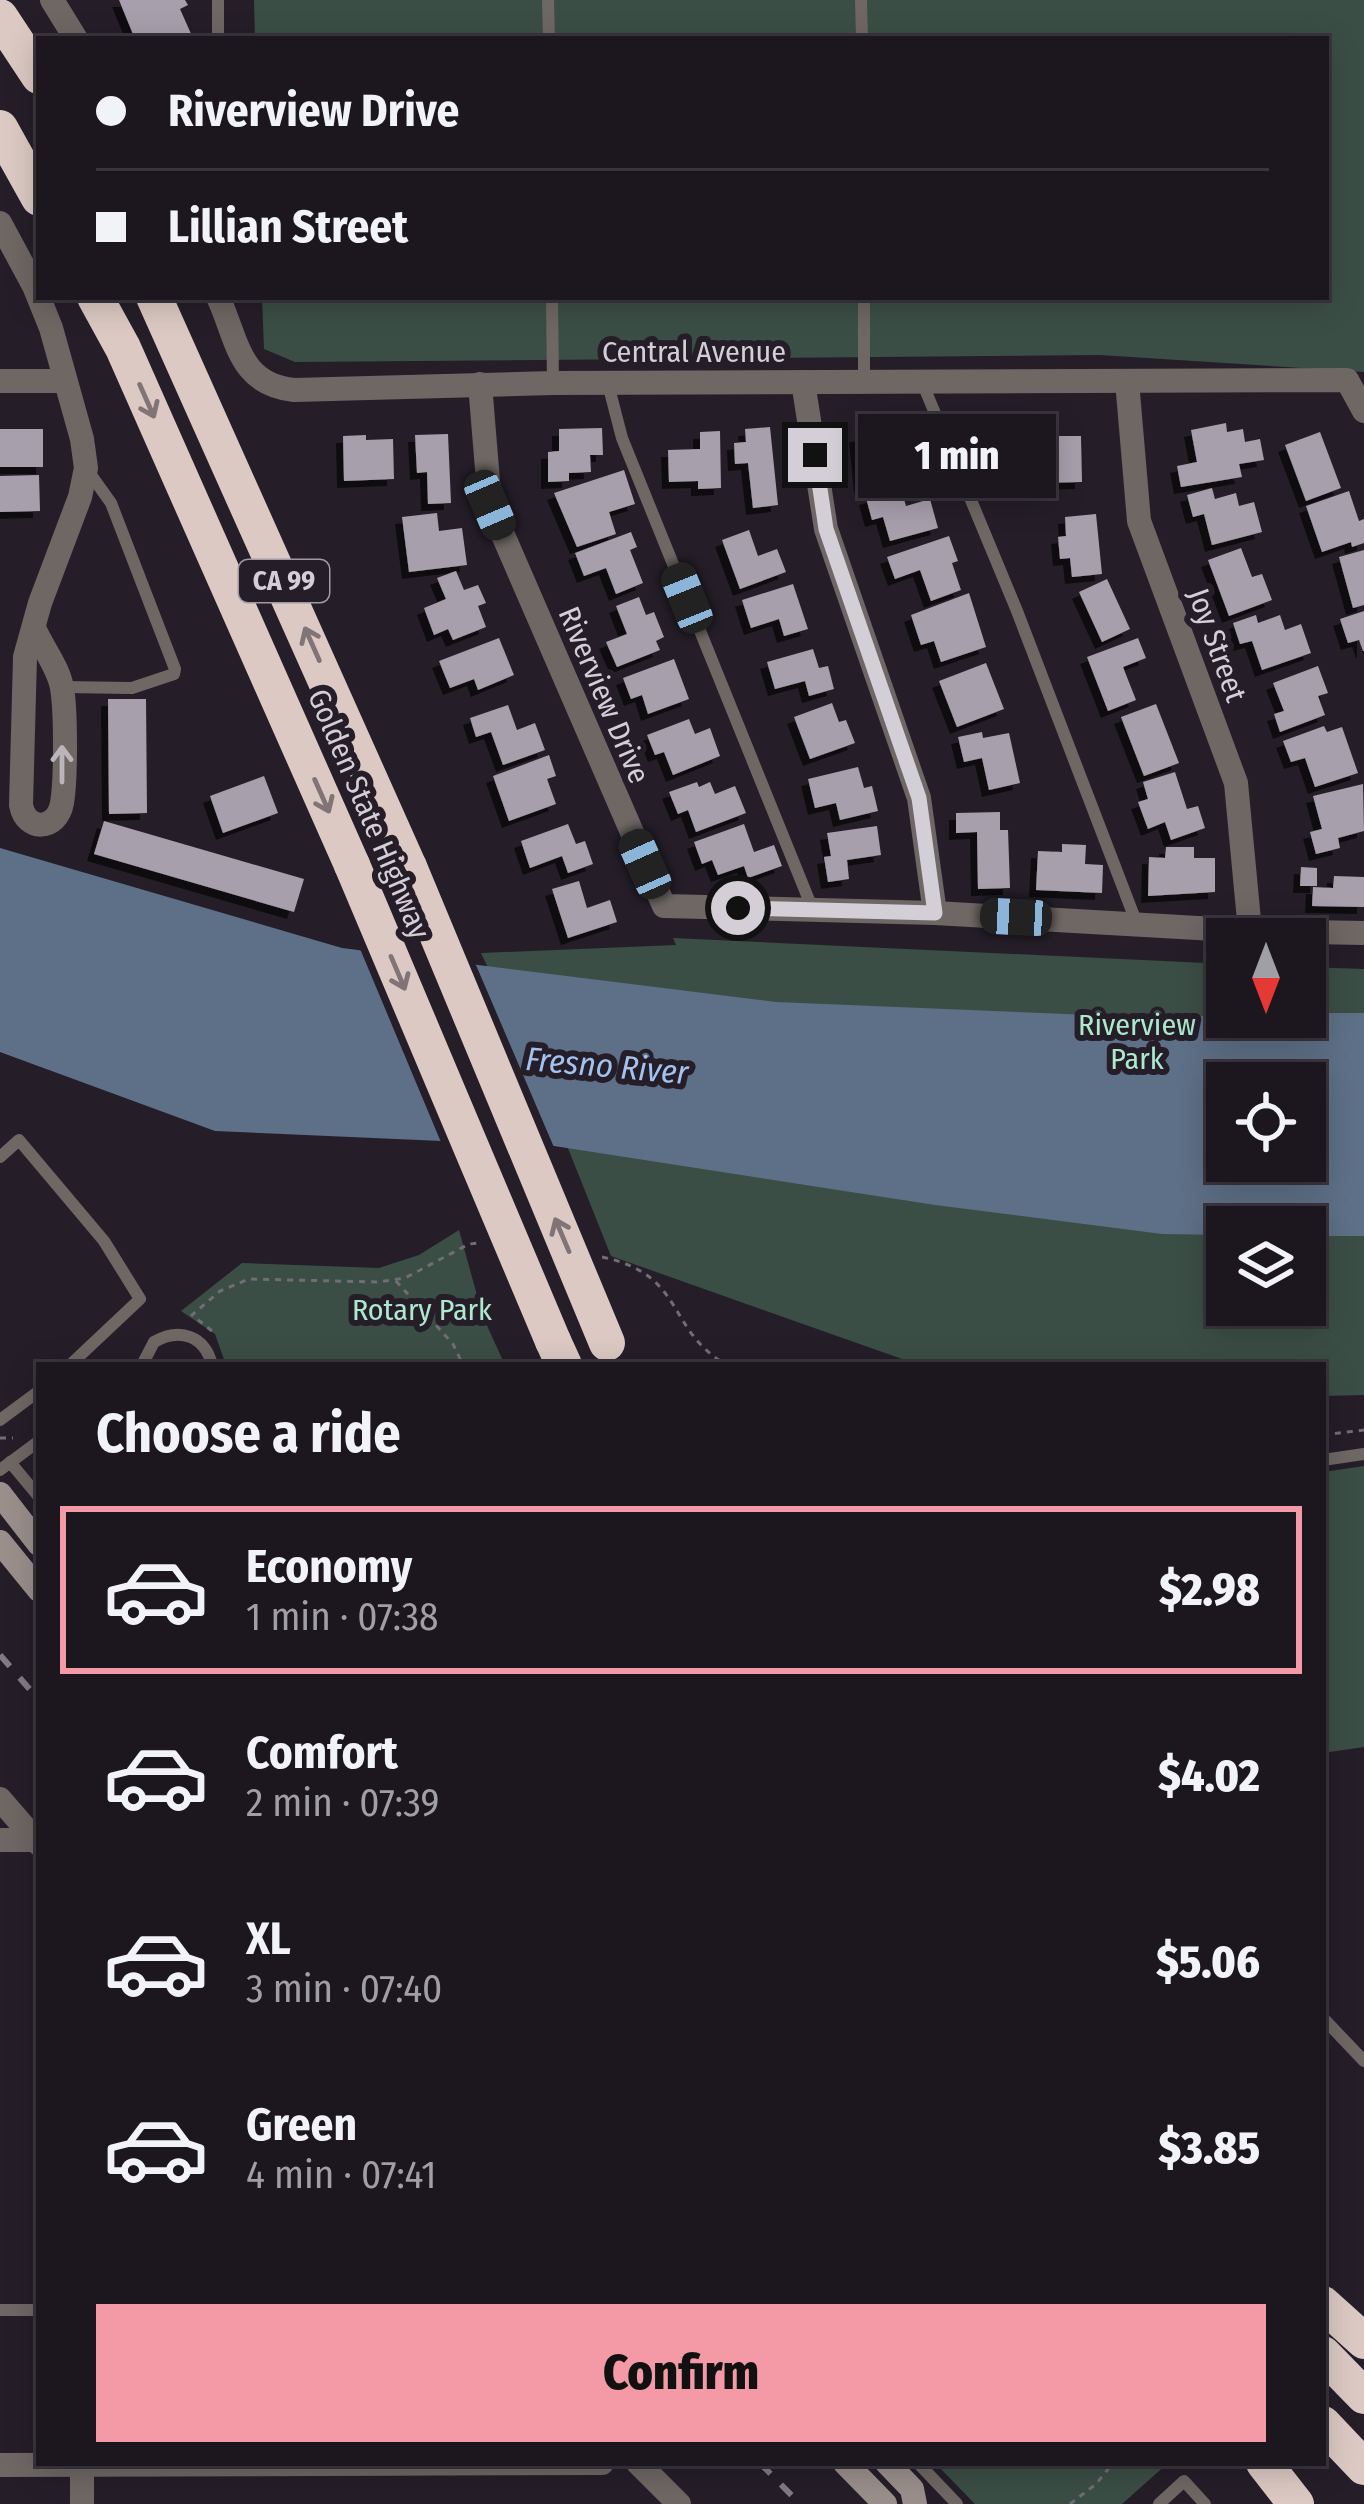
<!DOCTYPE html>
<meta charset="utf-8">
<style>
:root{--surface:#1c161f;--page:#29232c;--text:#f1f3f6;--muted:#a09fa4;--line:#3a353d;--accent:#f49aa6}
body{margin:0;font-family:"Fira Sans Condensed",sans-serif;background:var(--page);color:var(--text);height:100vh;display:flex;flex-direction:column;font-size:45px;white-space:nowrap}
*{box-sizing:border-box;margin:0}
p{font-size:39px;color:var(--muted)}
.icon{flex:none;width:66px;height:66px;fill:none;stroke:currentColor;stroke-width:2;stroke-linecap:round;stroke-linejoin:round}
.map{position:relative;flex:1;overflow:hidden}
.drawer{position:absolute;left:36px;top:1362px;width:1290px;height:1104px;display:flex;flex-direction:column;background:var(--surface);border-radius:0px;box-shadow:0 6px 30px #0003,0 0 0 3px var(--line)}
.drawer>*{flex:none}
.guide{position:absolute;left:36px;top:36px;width:1293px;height:264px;border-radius:0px;box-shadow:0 6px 30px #0003,0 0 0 3px var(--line);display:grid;align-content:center;height:264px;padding:0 60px;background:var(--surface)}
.needle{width:78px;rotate:180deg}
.tools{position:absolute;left:1206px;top:918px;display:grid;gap:24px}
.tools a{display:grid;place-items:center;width:120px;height:120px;border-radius:0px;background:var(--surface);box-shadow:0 6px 30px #0003,0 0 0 3px var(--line);font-size:60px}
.end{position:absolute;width:54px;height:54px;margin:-27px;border:15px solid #d4cfd7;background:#111;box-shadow:0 0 0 6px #111}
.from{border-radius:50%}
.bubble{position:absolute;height:84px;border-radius:0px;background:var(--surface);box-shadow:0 6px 30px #0003,0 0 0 3px var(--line);font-size:39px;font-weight:800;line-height:84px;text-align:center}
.car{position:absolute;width:36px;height:72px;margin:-36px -18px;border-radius:15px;box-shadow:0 0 9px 3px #0007;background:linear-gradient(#222 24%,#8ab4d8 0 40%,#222 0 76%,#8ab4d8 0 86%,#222 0)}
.guide b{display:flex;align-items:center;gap:42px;height:114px;font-size:45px}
.guide b+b{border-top:3px solid var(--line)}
.guide i{width:30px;height:30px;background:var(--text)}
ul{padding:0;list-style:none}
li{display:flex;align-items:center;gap:36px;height:168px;margin:0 24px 18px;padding:0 36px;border:6px solid transparent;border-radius:0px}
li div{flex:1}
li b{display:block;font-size:45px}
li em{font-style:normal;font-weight:800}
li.selected{border-color:var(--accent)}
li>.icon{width:108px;height:108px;stroke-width:1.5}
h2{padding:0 60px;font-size:54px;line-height:144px}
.button{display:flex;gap:24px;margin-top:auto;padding:24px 60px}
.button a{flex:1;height:138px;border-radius:0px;background:var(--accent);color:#111;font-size:48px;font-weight:800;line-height:138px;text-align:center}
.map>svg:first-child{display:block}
</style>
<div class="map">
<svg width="1364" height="2504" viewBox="0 0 1364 2504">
<defs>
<filter id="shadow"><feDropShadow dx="-7" dy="7" stdDeviation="0" flood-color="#0009"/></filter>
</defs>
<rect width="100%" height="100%" fill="#251e29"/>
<g fill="#3b4e45" fill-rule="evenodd">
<path d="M254,0H1364V372L1100,355L295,362L264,349L262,297H1326V39H255Z"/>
<path d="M673,938L1227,964V1017H1305V967L1364,969V1395L1323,1396V1365H919L611,1256L540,1078L481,953L676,945ZM1227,1083H1305V1161H1227ZM1227,1227H1305V1305H1227Z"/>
<path d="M459,1230L483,1317L505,1365H226L215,1334L181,1311L242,1263L379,1268L419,1255Z"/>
<path d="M1364,1466V1747L1323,1753V1472Z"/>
<path d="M935,2463H1168L1122,2504H975Z"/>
</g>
<path fill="#5e7087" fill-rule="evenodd" d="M0,848L342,948L776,1002L1090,1015L1305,1017V1013H1364V1236H1305V1227H1227V1235L1162,1234L935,1205L554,1146L215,1131L0,1052ZM1227,1083H1305V1161H1227Z"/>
<path fill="#251e29" d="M358,944L473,958L556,1152L443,1147Z"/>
<g fill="#a89fad" filter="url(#shadow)">
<path d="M119,0H185L188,5L180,9L192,36L135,39Z"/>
<path d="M1226,423L1227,432L1243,429L1245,442L1260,439L1264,460L1239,464L1242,477L1181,487L1177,466L1197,462L1191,430Z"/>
<path d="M1007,426H1029L1030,471L1001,472V488L983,489V473H977V446L1007,445Z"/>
<path d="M770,427L778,505L753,508L748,463L735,464L734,443L746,442L745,429Z"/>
<path d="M602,428L603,455H590L591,472L569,473V481L548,482V452L559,451V429Z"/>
<rect x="0" y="429" width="43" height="38"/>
<path d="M917,430L919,454L889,456L892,484L861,486L856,435Z"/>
<path d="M720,431L721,488L698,489V481L669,482L668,450L700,449V432Z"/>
<path d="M1320,432L1341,488L1306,501L1285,445Z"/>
<path d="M448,434L451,503L428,504L427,472L417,473L415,435Z"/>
<path d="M366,435V440L393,439L394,479L344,481L343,436Z"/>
<path d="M1041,436H1081L1082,482L1041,483Z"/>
<path d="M624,470L635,504L609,512L616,534L577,547L554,493Z"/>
<path d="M39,475L40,511L0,512V476Z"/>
<path d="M1212,488L1215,499L1236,493L1239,506L1254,502L1262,532L1212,545L1204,514L1193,517L1187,495Z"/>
<path d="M901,489L906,506L930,499L938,528L890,541L883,517L872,520L866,498Z"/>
<path d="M1349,491L1359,521L1364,519V543L1352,547L1351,542L1322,552L1306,506Z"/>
<path d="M437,513L439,531L462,528L467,565L409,572L402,517Z"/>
<path d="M1096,514L1102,574L1072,577L1070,558L1060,559L1058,537L1066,536L1065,517Z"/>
<path d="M749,530L758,556L777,549L786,572L740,589L722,540Z"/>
<path d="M631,532L637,547L630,550L643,583L616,594L606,568L584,576L575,553Z"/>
<path d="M949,536L958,561L952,563L961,590L931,601L920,570L895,579L887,557Z"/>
<path d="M1241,548L1252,577L1262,574L1272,600L1229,616L1208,560Z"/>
<path d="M1364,550V605L1353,608L1339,557Z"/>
<path d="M456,571L464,590L478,585L486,603L478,606L486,627L453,640L448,629L434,635L424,608L446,599L437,578Z"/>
<path d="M1107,579L1130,629L1102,642L1079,592Z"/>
<path d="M793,584L808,629L784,636L779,619L751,628L742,600Z"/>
<path d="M969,593L986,647L941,662L934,641L921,645L911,615Z"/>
<path d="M639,597L646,615L654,612L664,637L656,641L660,650L617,667L606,642L627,634L616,606Z"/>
<path d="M1364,611V651H1363L1359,640L1348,643L1340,619Z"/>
<path d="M1256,615L1258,623L1280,615L1285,630L1301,624L1311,653L1262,670L1252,641L1240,644L1233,623Z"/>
<path d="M499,638L514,675L478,690L474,679L450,688L439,661Z"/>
<path d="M1138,638L1146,658L1123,667L1136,700L1108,711L1087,657Z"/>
<path d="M813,649L819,668L828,666L834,689L809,696L805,681L775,689L767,662Z"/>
<path d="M674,659L689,699L648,714L642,695L631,699L623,678Z"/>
<path d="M986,663L1004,709L957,727L939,681Z"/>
<path d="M1318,666L1328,693L1318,696L1325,715L1280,732L1274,714L1284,711L1273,683Z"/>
<path d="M108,699H146L147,813L109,814Z"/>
<path d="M832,703L839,722L846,720L855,743L810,759L794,717Z"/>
<path d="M1156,704L1179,763L1144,776L1121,717Z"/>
<path d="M508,705L517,730L535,723L545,750L503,765L491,732L476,737L470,718Z"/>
<path d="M689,719L695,734L710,728L720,756L673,775L664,752L655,755L647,735Z"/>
<path d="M1324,726L1327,732L1342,727L1358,773L1315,787L1305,758L1291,762L1283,741Z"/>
<path d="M982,732L983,738L1009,733L1020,783L989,790L982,758L964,762L958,737Z"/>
<path d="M549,755L556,776L547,779L556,804L509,821L493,776Z"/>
<path d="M858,767L864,788L872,786L878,811L840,820L836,803L815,808L808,779Z"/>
<path d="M1175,772L1187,809L1198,806L1205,828L1171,840L1165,822L1148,829L1138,802L1148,799L1143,782Z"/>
<path d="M264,776L278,813L223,833L210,796Z"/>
<path d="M697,782L699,787L710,782L715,794L735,786L746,813L696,832L688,810L678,814L669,792Z"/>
<path d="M1363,784L1364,831L1338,838L1340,848L1316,854L1310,832L1322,829L1313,796Z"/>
<path d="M1000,812V830H1008L1010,888L978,889L977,832L956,833V813Z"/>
<path d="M104,821L304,879L294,912L94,854Z"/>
<path d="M568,824L576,844L585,841L593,864L568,873L562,856L530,868L521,841Z"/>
<path d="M744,824L754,852L774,845L782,866L748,878L744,866L718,875L712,860L702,864L694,842Z"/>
<path d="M877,826L881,855L847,860L849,879L828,882L824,857L831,856L827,833Z"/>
<path d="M1062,844L1086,845L1085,864L1103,865L1102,893L1036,890L1038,851L1062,852Z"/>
<path d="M1166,847H1194V858H1215V892L1148,896L1149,857L1165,858Z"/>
<path d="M1301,867L1317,868V886H1300Z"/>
<path d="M1334,876L1364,877V907L1312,906L1313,887L1333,888Z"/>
<path d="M579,881L587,908L610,900L617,922L568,938L552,889Z"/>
</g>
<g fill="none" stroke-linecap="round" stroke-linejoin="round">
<g stroke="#726c76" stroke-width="3" stroke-dasharray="6 6" stroke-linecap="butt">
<path d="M602,1257C687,1275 665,1330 727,1365"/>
<path d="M396,1281L453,1344L463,1365"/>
<path d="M212,1331L192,1315L220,1291L249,1279L378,1282L405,1278L469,1244L479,1243"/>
<path d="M1323,1435L1364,1430"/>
<path d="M0,1438H13"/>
<path d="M1070,2504L1096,2484L1113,2463"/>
</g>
<g stroke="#6e6764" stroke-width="12">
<path d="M218,0V39"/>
<path d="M548,0L549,39"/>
<path d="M861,0L862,39"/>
<path d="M552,297L553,383"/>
<path d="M864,297V382"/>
<path d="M922,382L1017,611L1137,924"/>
<path d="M608,384L622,438L813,910"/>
<path d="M63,687L132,688L174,674L175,669L111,503L86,468"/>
<path d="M0,1157L19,1140L104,1241L140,1299L70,1365"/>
<path d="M142,1365L154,1342C180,1327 205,1336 212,1365"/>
<path d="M0,1420L39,1391"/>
<path d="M1323,1460L1364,1454"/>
<path d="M10,1462L39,1497"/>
<path d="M0,1470L39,1441"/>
<path d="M1323,2018L1364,2061"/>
<path d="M0,2310H39"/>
<path d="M918,2463L957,2504"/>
<path d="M1159,2504L1184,2481L1205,2504"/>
</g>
<g stroke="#6e6764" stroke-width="24">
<path d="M52,0L76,39"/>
<path d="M0,223L34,286L51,328L82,439L86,468L80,497L40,603L25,657L21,805C26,832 57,831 62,803C66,780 66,712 62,688C59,668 42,647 34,628"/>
<path d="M218,297C238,340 238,384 294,390L553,383L1347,380L1364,411"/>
<path d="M0,381H64"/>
<path d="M1127,381L1139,521L1236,783L1250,931"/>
<path d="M803,382L826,529L919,798L935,913"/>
<path d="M480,384L490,505L664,906L935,913L1250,931L1364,933"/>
<path d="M0,1799L39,1844"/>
<path d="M0,1840H36"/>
<path d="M638,2463L679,2504"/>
<path d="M0,2465L602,2463"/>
<path d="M82,2504V2463"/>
</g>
<g stroke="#9a8f8b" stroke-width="24">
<path d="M0,1494L39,1544"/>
<path d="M0,1542L39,1590"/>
<path d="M845,2463L885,2504"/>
<path d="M887,2463L912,2489L915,2504"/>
</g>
<g stroke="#dcc9c3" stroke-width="36">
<path d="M0,17L39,76"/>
<path d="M0,128L39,198"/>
<path d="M95,297L123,348L352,865"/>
<path d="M154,297L409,867"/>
<path d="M553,1341L564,1365"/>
<path d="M1323,2304L1364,2341"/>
<path d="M1323,2354L1364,2396"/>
<path d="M1323,2424L1364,2467"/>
<path d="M1264,2463L1296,2504"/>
</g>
<g stroke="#817b85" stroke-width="6" stroke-dasharray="15 15" stroke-linecap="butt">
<path d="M0,1655L39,1700"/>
<path d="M760,2463L800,2504"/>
</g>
<g stroke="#dcc9c3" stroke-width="36">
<path d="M352,865L553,1341"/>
<path d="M409,867L607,1343"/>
</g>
</g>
<defs><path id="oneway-shaft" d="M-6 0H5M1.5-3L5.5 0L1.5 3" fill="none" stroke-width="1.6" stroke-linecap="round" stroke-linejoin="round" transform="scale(3)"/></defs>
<g stroke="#807476">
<use href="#oneway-shaft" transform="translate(147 401) rotate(66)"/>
<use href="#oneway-shaft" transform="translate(312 644) rotate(-114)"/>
<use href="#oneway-shaft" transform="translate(322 796) rotate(66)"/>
<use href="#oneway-shaft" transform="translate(398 973) rotate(67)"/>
<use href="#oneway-shaft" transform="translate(562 1235) rotate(-113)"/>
</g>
<use stroke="#bab5ba" href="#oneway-shaft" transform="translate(62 764) rotate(-90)"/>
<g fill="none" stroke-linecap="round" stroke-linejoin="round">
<path stroke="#d4cfd7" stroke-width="15" d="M738,908L935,913L919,798L826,529L815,455"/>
</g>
<g text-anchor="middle" stroke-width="12" stroke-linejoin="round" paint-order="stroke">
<rect fill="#251e29" stroke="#a09aa3" stroke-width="3" x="239" y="560" width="90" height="42" rx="9"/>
<g font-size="27" font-weight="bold" fill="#d4cfd7">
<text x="284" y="590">CA 99</text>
</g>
<g font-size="30" fill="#d4cfd7" stroke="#251e29">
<text x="694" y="362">Central Avenue</text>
<text transform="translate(1217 645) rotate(70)" y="10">Joy Street</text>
<text transform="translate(604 695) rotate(67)" y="10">Riverview Drive</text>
<text transform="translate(369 814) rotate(67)" y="10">Golden State Highway</text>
</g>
<g font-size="30" fill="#ade9cd" stroke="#251e29">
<text x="1137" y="1035">Riverview<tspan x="1137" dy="34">Park</tspan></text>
<text x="422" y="1320">Rotary Park</text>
</g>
<g font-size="33" font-style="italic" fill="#a2c3ef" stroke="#251e29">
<text transform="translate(607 1065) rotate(5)" y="12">Fresno River</text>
</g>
</g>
</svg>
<div class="tools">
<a><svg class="needle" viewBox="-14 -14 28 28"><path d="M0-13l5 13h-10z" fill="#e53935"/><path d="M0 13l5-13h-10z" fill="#a09fa4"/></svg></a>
<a><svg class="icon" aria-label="locate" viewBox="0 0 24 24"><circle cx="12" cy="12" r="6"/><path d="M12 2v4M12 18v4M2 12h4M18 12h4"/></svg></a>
<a><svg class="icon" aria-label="layers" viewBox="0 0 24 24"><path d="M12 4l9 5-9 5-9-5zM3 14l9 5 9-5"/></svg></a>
</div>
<i class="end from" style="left:738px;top:908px"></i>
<i class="end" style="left:815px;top:455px"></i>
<div class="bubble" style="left:858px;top:414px;width:198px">1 min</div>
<i class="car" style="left:490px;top:505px;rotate:157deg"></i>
<i class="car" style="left:687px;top:598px;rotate:338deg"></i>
<i class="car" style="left:645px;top:864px;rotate:336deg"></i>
<i class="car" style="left:1016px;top:917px;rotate:273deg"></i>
<div class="guide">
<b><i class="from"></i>Riverview Drive</b>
<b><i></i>Lillian Street</b>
</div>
<section class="drawer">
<h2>Choose a ride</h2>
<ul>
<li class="selected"><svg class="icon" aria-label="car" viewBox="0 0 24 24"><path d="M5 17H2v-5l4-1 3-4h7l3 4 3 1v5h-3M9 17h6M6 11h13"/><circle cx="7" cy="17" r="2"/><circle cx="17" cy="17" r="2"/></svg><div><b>Economy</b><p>1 min · 07:38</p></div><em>$2.98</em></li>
<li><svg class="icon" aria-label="car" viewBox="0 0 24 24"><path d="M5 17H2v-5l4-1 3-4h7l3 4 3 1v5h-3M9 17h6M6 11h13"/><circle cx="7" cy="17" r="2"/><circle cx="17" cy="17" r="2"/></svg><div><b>Comfort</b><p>2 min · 07:39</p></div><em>$4.02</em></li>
<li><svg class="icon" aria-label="car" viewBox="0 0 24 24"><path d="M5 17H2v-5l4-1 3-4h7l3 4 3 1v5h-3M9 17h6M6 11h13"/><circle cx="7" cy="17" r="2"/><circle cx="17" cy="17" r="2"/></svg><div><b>XL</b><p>3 min · 07:40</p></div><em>$5.06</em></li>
<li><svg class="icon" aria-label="car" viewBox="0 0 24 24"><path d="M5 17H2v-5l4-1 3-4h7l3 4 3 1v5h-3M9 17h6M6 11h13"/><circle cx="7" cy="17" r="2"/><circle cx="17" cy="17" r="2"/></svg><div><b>Green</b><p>4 min · 07:41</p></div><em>$3.85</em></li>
</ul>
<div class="button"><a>Confirm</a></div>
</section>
</div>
